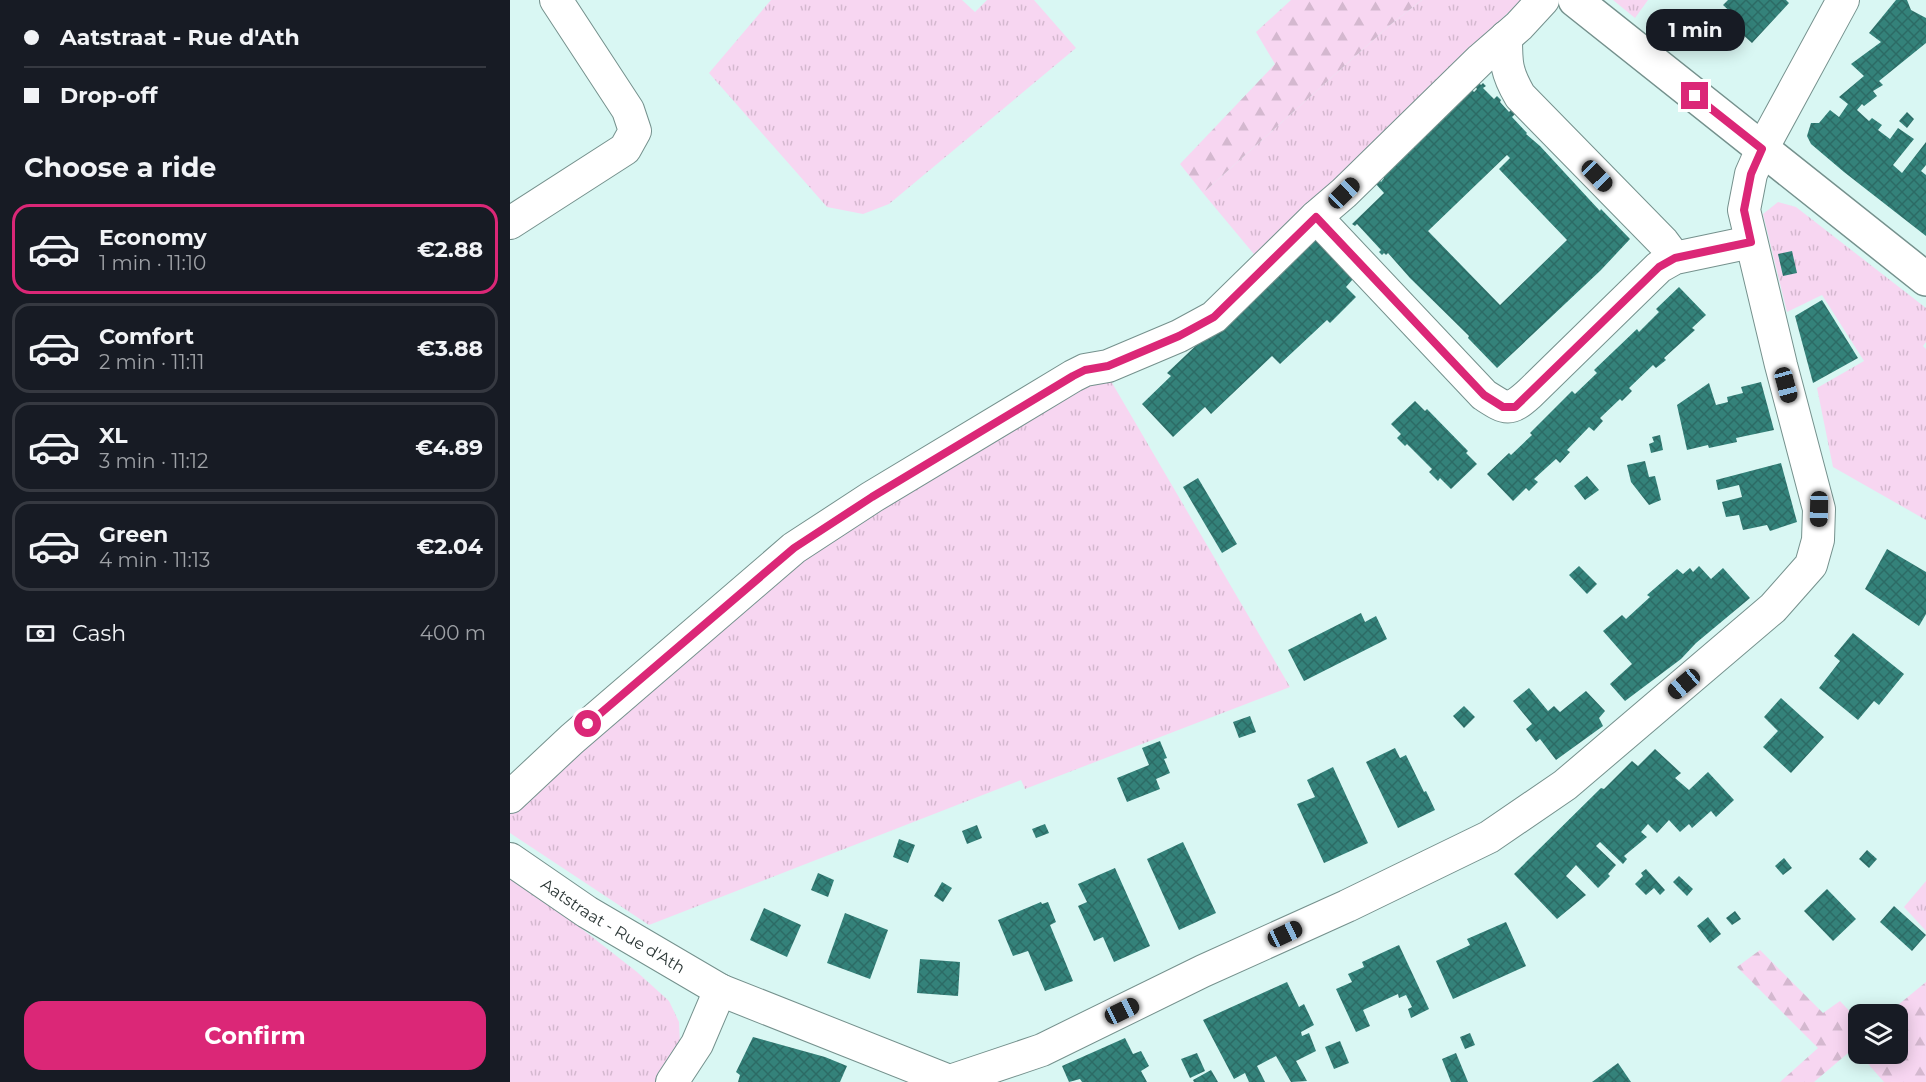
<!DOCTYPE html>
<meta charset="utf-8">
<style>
:root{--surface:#171b24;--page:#20242c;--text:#f1f3f6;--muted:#9ea1a6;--line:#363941;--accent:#db2777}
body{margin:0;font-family:Montserrat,sans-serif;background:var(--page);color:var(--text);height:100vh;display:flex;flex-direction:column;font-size:22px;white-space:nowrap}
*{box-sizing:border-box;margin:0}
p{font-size:20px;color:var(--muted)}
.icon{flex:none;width:33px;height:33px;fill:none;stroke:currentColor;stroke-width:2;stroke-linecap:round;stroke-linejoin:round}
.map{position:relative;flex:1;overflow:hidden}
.sheet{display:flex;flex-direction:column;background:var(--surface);width:510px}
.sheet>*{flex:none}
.hud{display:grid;align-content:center;height:132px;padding:0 24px;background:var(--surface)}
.fabs{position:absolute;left:1338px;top:1004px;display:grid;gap:12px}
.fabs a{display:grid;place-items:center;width:60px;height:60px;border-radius:12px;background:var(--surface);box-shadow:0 3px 15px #0003;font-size:30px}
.end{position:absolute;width:27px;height:27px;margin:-14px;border:8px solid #db2777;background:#fff;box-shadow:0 0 0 3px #fff}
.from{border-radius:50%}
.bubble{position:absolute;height:42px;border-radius:18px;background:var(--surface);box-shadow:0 3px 15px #0003;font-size:20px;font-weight:700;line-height:42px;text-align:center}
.car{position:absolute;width:18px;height:36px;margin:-18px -9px;border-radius:8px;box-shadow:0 0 4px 2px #0007;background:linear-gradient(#222 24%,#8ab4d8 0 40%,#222 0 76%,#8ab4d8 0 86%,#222 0)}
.hud b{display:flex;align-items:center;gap:21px;height:57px;font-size:22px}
.hud b+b{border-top:2px solid var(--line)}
.hud i{width:15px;height:15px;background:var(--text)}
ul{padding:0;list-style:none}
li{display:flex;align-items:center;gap:18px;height:90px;margin:0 12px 9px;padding:0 12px;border:3px solid var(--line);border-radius:18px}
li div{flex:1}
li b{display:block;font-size:22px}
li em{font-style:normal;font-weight:700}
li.active{border-color:var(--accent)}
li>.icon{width:54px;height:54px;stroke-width:1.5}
h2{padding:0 24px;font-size:27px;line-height:72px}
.pay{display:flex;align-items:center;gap:15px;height:66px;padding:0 24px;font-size:22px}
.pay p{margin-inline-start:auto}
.button{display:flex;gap:12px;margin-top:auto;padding:12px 24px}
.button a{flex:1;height:69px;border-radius:18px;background:var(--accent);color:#fff;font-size:24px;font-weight:700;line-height:69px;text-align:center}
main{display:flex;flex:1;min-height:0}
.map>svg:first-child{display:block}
</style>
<main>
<section class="sheet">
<div class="hud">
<b><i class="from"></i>Aatstraat - Rue d'Ath</b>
<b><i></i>Drop-off</b>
</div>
<h2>Choose a ride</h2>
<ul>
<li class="active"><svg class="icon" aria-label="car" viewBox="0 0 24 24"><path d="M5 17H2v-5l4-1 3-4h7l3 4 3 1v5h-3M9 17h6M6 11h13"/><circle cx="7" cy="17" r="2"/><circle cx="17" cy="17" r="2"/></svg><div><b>Economy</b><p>1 min · 11:10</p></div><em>€2.88</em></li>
<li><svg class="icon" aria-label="car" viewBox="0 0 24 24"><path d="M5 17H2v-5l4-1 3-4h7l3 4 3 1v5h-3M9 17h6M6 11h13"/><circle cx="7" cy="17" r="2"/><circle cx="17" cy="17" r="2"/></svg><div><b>Comfort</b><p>2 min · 11:11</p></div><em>€3.88</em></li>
<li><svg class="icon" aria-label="car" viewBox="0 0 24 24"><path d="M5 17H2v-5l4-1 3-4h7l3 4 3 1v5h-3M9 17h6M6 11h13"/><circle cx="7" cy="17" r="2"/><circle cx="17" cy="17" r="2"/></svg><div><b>XL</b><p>3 min · 11:12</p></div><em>€4.89</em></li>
<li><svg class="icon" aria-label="car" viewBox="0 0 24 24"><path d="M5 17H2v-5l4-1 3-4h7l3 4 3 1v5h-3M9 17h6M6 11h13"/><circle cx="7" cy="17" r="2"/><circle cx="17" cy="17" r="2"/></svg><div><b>Green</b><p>4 min · 11:13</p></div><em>€2.04</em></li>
</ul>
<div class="pay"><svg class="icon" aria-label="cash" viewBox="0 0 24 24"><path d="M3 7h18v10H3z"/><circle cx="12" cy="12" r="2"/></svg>Cash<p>400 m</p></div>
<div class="button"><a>Confirm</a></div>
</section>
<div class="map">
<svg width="1416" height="1082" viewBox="0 0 1416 1082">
<defs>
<pattern id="grass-tufts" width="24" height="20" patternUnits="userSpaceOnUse" patternTransform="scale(1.5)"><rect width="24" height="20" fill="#f7d6f1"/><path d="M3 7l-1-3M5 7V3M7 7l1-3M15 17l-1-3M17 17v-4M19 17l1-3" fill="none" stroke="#d4b8cf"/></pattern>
<pattern id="forest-firs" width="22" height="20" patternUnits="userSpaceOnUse" patternTransform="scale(1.5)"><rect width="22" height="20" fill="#f7d6f1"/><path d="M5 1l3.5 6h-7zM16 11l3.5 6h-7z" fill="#d4b8cf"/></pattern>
<pattern id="building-cross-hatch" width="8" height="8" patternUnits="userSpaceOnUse" patternTransform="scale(1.5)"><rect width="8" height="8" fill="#34827a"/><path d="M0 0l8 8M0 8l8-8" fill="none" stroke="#2c6b65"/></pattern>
</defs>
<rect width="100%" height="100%" fill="#d9f7f3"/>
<g fill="url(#grass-tufts)">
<path d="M261,0H452L465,12L477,0H524L566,48L379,204L353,214L317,207L199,73Z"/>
<path d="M912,0H1011L748,259L693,193L880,25Z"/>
<path d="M1103,0H1138L1125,18Z"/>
<path d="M1268,202L1286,207L1416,308V342L1413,346L1416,349V520L1323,467L1307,388L1354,361L1312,295L1277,312L1253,214Z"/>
<path d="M574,376H598L780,687L515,789L511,780L139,925L0,833V807L259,575Z"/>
<path d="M0,877L63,922L127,972L159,1001L169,1022L170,1046L145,1082H0Z"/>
<path d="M1416,881V931L1394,907Z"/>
</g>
<g fill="url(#forest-firs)">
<path d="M781,0H912L880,25L693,193L670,164L765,64L746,32Z"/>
<path d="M1250,950L1313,1013L1330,1001L1348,1020V1053H1388V1014H1377L1416,982V1082H1374L1344,1048L1304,1082H1270L1308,1048L1227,967Z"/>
</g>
<g fill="url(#building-cross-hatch)" fill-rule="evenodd">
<path d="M1218,0H1276L1279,3L1242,43L1222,25L1228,19L1213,5Z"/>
<path d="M1386,0H1397L1401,10L1416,18V43L1369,81L1373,85L1363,91L1367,96L1354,106L1352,104L1347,110L1359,121L1362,118L1372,125L1368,130L1380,139L1388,128L1404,139L1383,165L1392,173L1416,142V165L1411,171L1416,175V236L1334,172L1301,144L1297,136L1301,123H1309L1320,110L1329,117L1338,104L1329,97L1354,76L1341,64L1371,42L1359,33Z"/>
<path d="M969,83L971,85L973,83L976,86L973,88L984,99L987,96L991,100L990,102L999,112L1001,110L1005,114L1002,117L1017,133L1016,134L1030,146L1090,211L1091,209L1120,239L1091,270L987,368L958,338L959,336L900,278L878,253L876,255L874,253L872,255L869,252L871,250L847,224L845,226L842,224L874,193L865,183L869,179L871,182L874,178L872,176L959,92L962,90L964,92L967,89L965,86ZM997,155L1000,158L989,169L1057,240L990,305L918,231Z"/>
<path d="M1397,112L1404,119L1397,128L1389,121Z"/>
<path d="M802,236L843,279L836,287L846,297L820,323L817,320L770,364L762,356L701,414L695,407L663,437L632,404L661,376L657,373Z"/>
<path d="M1282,251L1287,273L1273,276L1268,254Z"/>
<path d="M1169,287L1196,315L1182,328L1185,330L1154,358L1156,360L1146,368L1143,365L1119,388L1122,391L1112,401L1110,399L1090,418L1093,421L1084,431L1079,427L1057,450L1060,452L1050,463L1046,459L1036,468L1024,479L1028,482L1019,491L1016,488L1003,501L977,474L999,453L1001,455L1022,435L1020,433L1062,391L1065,394L1087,373L1084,370L1127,329L1129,332L1149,312L1146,309Z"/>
<path d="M1312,300L1348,358L1303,383L1285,316Z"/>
<path d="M1251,382L1264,430L1226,438L1227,442L1199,448L1198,445L1177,450L1167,405L1199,383L1206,405L1218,402L1217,397L1233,393L1231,387Z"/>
<path d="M905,401L915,411L917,409L958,451L956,453L967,464L941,489L930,478L928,481L919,472L922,469L897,444L895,446L887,438L891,434L881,424Z"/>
<path d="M1150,435L1153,450L1141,453L1139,444L1144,442L1142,437Z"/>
<path d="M1135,461L1139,477L1145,476L1151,500L1139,505L1121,482L1117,465Z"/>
<path d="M1271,463L1287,522L1260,531L1257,525L1233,530L1229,515L1216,517L1212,502L1232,497L1229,485L1208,490L1206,480Z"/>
<path d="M1077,476L1089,490L1075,500L1064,486Z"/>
<path d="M688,478L727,544L712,553L673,487Z"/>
<path d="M1377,549L1416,572V614L1409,626L1355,589Z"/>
<path d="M1069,566L1087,584L1077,594L1059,575Z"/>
<path d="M1189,566L1201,579L1213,568L1240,598L1186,643L1171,659L1115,701L1100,684L1122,664L1093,631L1112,615L1116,619L1140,597L1137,595L1167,569L1173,574L1180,568L1183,572Z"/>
<path d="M851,613L855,622L866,616L877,639L794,681L778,650Z"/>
<path d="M1343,633L1394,674L1369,705L1364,701L1348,720L1309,688L1330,661L1324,656Z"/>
<path d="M1019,688L1038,711L1044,706L1050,712L1076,691L1095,711L1089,718L1093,726L1046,760L1030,739L1026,742L1016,729L1022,724L1003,701Z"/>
<path d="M1271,698L1314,737L1281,773L1253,747L1268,731L1254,717Z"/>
<path d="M954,706L965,717L954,728L943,716Z"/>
<path d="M740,716L746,732L729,738L723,722Z"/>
<path d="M650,741L657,758L654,759L660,773L646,779L650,789L617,802L607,778L639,765L632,748Z"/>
<path d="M885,748L890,758L896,755L914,792L916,791L925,810L888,828L856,762Z"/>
<path d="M1145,749L1171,773L1165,778L1179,790L1198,772L1224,800L1206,817L1201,811L1182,828L1179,824L1170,832L1159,820L1147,833L1138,824L1131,832L1137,837L1114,856L1117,859L1113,864L1090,842L1086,846L1106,865L1098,874L1100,876L1088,888L1066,865L1056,876L1076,895L1047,919L1004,874L1091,788L1094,789L1122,761L1128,766Z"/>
<path d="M823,767L858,843L814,863L787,804L805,797L797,780Z"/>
<path d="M535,824L539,833L526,838L522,829Z"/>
<path d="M467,825L472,838L457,844L452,831Z"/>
<path d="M389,839L405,845L398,863L383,857Z"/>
<path d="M673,842L706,913L669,930L637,859Z"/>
<path d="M1357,850L1367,859L1359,868L1349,859Z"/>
<path d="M1274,858L1282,868L1273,875L1265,866Z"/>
<path d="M605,868L640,946L604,962L593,937L584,941L568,906L577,902L568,884Z"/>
<path d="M1136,869L1155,890L1150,895L1144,888L1136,895L1125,884L1133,876L1131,873Z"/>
<path d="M308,873L324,880L318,897L301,890Z"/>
<path d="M1169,876L1183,889L1177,896L1163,882Z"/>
<path d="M432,882L442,888L433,902L424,896Z"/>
<path d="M1317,889L1346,919L1323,941L1294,911Z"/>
<path d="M531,902L532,904L538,902L546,922L540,925L563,981L535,991L518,951L503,956L488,920Z"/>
<path d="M1384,906L1416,935L1402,951L1370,922Z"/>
<path d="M254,908L291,925L277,957L240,940Z"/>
<path d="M1225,911L1231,919L1222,925L1216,918Z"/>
<path d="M335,913L378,930L360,979L317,963Z"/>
<path d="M1198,917L1211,934L1200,943L1187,926Z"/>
<path d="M996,922L1016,966L943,999L926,961L960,945L957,939Z"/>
<path d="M889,945L919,1009L901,1018L898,1009L902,1007L896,995L889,998L888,994L853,1010L860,1026L846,1032L826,989L842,982L838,974L854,967L852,962Z"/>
<path d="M410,959L450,962L448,996L407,993Z"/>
<path d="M777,982L789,1007L794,1004L804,1025L791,1032L792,1036L799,1033L806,1051L786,1061L797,1081L781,1082L766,1056L747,1066L755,1082H739L735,1073L724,1079L693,1020Z"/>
<path d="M960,1033L965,1045L955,1049L950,1037Z"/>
<path d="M243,1037L315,1057L337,1066L330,1082H228L230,1075L226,1072Z"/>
<path d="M615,1038L623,1054L631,1051L639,1066L631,1071L637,1082H572L570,1079L559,1082L552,1066Z"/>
<path d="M830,1041L839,1063L824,1069L815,1047Z"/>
<path d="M687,1053L695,1071L680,1078L671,1059Z"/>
<path d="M946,1053L958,1082H941L932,1059Z"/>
<path d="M1108,1063L1121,1082H1082Z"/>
<path d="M701,1070L708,1082H684L683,1080Z"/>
</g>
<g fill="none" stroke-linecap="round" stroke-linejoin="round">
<defs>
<g id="minor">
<path d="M996,37C996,63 996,72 1010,96L1153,242L1165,258"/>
<path d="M806,217L974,395C996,409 999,412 1019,394L1149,267L1165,258L1241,242"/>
<path d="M0,223L115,149L125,131L118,110L46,0"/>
<path d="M0,797L62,739L284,548L362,497L563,376L575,370L598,366L669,336L704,317L806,217L834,193L971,59L1009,26L1033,0"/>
<path id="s1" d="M0,859L77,912L210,990L442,1082"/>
<path d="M440,1081L532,1050L693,971L837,906L979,837L1055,785L1263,608L1301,565L1308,540L1309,509L1271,365L1234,210L1241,174L1252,149L1333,0"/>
<path d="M162,1082L187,1044L210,990"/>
</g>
<path id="major" d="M1065,0L1416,279"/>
</defs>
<use href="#minor" stroke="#75918d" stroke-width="34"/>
<use href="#major" stroke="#75918d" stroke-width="36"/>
<use href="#minor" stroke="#fff" stroke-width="32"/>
<use href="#major" stroke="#fff" stroke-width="33"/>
</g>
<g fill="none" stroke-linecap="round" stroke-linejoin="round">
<path stroke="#db2777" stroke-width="8" d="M78,724L284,548L362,497L563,376L575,370L598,366L669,336L704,317L806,217L974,395L993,407H1005L1149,267L1165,258L1241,242L1234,210L1241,174L1252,149L1185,96"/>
</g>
<g text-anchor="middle" stroke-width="6" stroke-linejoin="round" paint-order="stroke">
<g font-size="16" fill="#2c3736" stroke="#fff">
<text dy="6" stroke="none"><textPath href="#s1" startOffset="123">Aatstraat - Rue d'Ath</textPath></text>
</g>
</g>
</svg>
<div class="fabs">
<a><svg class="icon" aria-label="layers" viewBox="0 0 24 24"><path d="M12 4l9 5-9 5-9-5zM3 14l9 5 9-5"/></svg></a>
</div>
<i class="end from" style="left:78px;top:724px"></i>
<i class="end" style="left:1185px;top:96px"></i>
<div class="bubble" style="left:1136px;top:9px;width:99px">1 min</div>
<i class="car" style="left:1087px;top:176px;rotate:136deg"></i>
<i class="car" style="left:834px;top:193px;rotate:46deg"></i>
<i class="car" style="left:1276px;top:385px;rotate:165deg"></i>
<i class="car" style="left:1309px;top:509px;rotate:181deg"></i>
<i class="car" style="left:1174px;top:684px;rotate:230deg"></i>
<i class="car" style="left:775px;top:934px;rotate:65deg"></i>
<i class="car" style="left:612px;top:1011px;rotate:64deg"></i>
</div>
</main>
